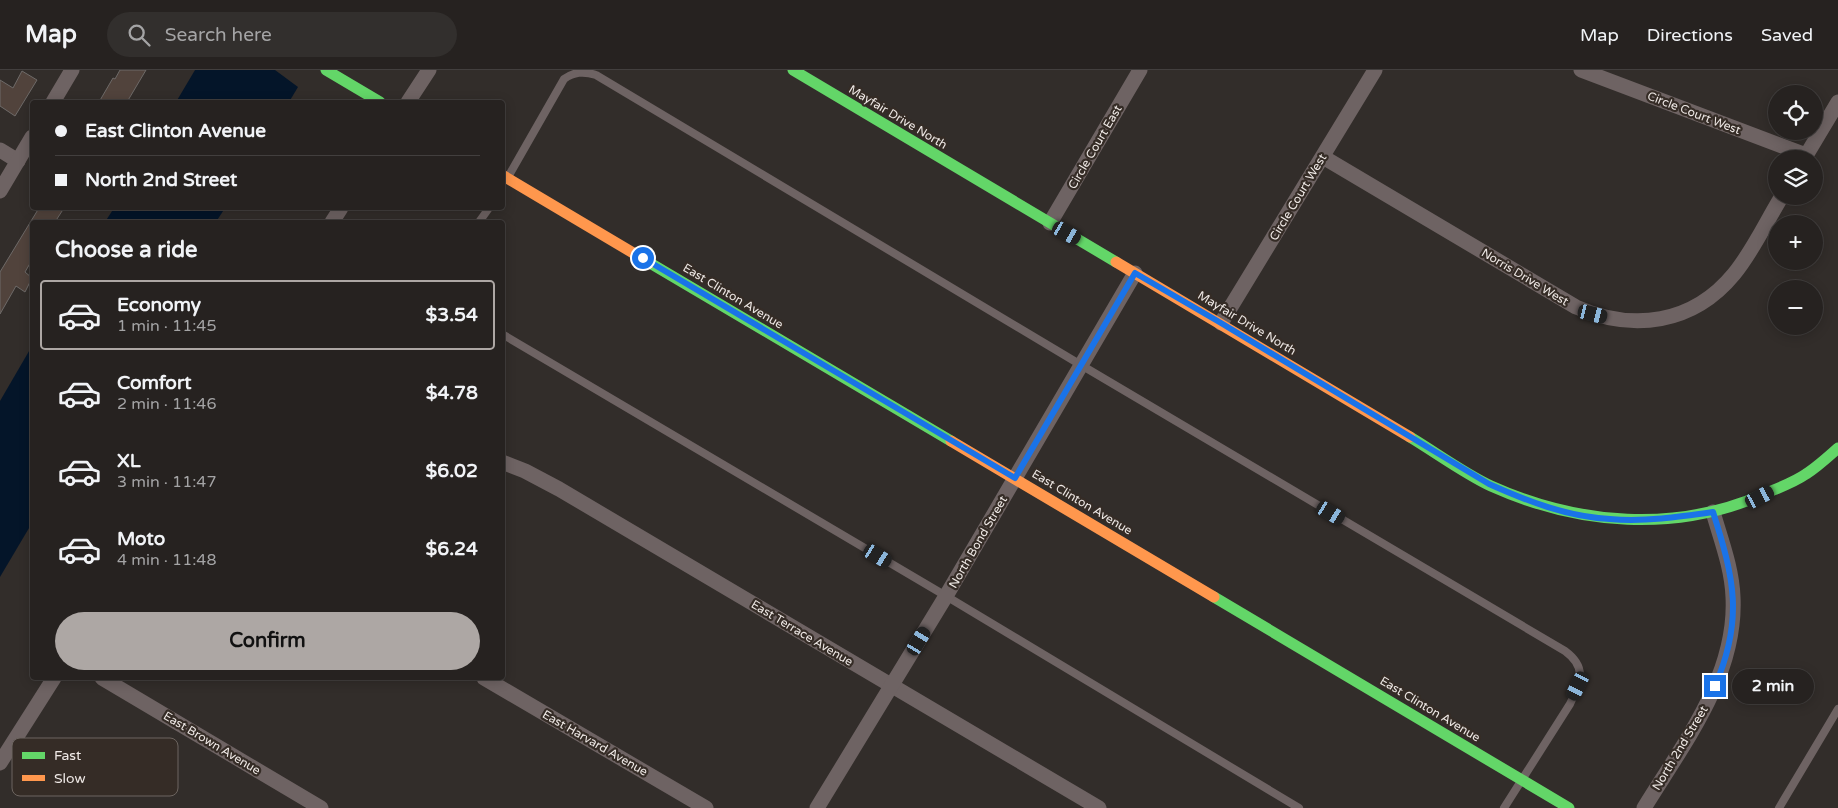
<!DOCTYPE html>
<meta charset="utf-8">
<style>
:root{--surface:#262220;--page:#322f2d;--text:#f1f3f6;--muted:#a4a4a5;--line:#423f3e;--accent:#ada7a4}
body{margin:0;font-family:"Varela Round",sans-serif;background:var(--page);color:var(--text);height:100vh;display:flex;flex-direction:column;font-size:19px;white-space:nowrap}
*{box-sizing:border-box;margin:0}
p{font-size:16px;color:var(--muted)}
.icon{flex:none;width:28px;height:28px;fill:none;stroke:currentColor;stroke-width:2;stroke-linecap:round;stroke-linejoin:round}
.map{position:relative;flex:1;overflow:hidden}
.side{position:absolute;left:30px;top:150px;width:475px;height:460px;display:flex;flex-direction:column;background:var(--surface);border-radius:5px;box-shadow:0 2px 12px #0003,0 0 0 1px var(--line)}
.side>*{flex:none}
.top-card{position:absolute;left:30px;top:30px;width:475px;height:110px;border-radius:5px;box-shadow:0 2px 12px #0003,0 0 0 1px var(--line);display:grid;align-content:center;height:110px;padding:0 25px;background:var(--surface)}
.buttons{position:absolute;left:1768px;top:15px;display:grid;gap:10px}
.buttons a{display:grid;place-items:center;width:55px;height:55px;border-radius:50%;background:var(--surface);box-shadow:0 2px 12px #0003,0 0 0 1px var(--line);font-size:25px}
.end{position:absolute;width:22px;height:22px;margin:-11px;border:6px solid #1a73e8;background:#fff;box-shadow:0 0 0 2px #fff}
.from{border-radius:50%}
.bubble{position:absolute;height:35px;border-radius:18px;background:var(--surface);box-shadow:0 2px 12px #0003,0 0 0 1px var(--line);font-size:16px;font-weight:800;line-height:35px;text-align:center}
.car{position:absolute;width:15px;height:30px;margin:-15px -8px;border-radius:6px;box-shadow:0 0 4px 1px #0007;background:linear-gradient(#222 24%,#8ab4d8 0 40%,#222 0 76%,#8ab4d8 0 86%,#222 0)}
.top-card b{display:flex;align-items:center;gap:18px;height:48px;font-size:19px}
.top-card b+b{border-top:1px solid var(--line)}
.top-card i{width:12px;height:12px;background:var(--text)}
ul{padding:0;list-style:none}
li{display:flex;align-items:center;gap:15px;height:70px;margin:0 10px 8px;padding:0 15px;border:2px solid transparent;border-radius:5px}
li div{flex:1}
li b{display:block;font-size:19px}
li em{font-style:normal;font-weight:800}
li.selected{border-color:var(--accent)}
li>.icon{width:45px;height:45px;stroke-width:1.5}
h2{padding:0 25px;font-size:22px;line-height:60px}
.cta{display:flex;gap:10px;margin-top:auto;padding:10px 25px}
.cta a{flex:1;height:58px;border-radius:30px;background:var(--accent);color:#111;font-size:20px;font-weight:800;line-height:58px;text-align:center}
header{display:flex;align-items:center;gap:30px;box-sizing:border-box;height:70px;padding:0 25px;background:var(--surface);border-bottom:1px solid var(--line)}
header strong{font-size:24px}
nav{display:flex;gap:28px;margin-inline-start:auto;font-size:18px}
.search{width:350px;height:45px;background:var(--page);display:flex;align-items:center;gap:12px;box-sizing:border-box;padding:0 18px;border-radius:28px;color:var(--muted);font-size:19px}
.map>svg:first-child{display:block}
</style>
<header>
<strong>Map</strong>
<div class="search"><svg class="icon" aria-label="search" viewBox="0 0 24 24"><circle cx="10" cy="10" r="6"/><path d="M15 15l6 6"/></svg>Search here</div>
<nav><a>Map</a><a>Directions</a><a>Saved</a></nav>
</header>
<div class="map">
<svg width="1838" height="738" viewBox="0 0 1838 738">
<rect width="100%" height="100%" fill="#322d2a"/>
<g fill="#041529">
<path d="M195,0H275L298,17L289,32H176Z"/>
<path d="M114,138H225L216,152H105Z"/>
<path d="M32,276V453L0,507V331Z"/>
</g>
<g fill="#51433c" stroke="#6e6a68">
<path d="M120,0H146L127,32H99L113,8L115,9Z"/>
<path d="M22,1L37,10L15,46L0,36V10L13,18Z"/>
<path d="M39,138H64L55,152H32V190L25,202L32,208L25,222L16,216L0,244V202Z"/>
</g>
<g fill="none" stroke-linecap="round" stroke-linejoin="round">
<g stroke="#6e6363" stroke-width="8">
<path d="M508,107L564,9C574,2 583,1 596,5L1081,295L1565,581C1588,598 1580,612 1570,634L1504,738"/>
<path d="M479,152L489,138"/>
<path d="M502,264L946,526L1299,738"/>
<path d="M1779,738L1838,639"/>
</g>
<g stroke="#6e6363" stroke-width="15">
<path d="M1581,0L1806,85"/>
<path d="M53,32L72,0"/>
<path d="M408,32L429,0"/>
<path d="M0,80L18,91"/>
<path d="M1323,87L1576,237C1633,262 1693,254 1734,204C1753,181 1766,152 1782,126"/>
<path d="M1804,89L1838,32"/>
<path d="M0,121L32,67"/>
<path d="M332,152L341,138"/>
<path d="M1050,153L1140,0"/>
<path d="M1221,253L1375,0"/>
<path d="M502,392L525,401L559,419L1099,738"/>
<path d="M102,608L321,738"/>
<path d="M484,608L706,738"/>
<path d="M0,693L54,608"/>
<path d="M817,738L946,526L1135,203"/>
<path d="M1644,738C1683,674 1737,606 1733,527C1732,498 1721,470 1713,442"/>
</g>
<g stroke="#63d668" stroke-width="11">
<path d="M326,0L380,32"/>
<path d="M793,0L1116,192"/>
<path d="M650,193L951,371"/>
<path d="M1410,367C1435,382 1465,404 1491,416C1578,455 1676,463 1764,424C1778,418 1793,413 1806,404C1817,397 1828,387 1838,378"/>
<path d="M1214,527L1569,738"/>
</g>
<g stroke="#ff974d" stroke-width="11">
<path d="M502,105L650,193"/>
<path d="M1116,192L1410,367"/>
<path d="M951,371L1214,527"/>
</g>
</g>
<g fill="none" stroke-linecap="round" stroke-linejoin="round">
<path stroke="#1a73e8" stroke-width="6" d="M643,188L1015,408L1135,203L1221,253L1489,414C1527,431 1568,447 1610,449C1644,452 1679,447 1713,442C1734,508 1744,549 1715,616"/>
</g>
<g text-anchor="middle" stroke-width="4.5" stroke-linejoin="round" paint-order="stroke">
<g font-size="12" fill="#efe9e6" stroke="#352c26">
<text transform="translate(1694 43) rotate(21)" y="4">Circle Court West</text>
<text transform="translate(898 47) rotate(31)" y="4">Mayfair Drive North</text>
<text transform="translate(1095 77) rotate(-60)" y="4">Circle Court East</text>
<text transform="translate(1298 127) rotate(-59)" y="4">Circle Court West</text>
<text transform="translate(1525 207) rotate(31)" y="4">Norris Drive West</text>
<text transform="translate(733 226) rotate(31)" y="4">East Clinton Avenue</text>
<text transform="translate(1247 253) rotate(31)" y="4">Mayfair Drive North</text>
<text transform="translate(1082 432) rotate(31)" y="4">East Clinton Avenue</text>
<text transform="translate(978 472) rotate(-60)" y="4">North Bond Street</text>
<text transform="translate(802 563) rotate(31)" y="4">East Terrace Avenue</text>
<text transform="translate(1430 639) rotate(31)" y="4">East Clinton Avenue</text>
<text transform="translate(212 673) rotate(31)" y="4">East Brown Avenue</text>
<text transform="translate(595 673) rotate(30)" y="4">East Harvard Avenue</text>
<text transform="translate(1680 678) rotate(-59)" y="4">North 2nd Street</text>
</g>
</g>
<rect x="12" y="668" width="166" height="58" rx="8" fill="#352c26" stroke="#6d6560" stroke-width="1"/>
<rect x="22" y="682" width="23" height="7" fill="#63d668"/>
<rect x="22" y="705" width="23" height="6" fill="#ff974d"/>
<g font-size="14" fill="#efe9e6">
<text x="54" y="690">Fast</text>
<text x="54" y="713">Slow</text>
</g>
</svg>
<div class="buttons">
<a><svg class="icon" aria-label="locate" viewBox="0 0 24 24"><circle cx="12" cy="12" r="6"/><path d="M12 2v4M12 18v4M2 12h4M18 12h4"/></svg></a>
<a><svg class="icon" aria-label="layers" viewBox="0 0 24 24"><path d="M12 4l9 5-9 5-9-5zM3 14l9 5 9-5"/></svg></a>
<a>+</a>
<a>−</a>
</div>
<i class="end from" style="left:643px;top:188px"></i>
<i class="end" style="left:1715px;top:616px"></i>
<div class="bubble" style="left:1732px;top:599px;width:82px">2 min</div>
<i class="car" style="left:1067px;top:163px;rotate:120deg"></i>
<i class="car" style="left:1593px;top:244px;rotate:104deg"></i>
<i class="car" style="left:1760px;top:427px;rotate:63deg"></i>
<i class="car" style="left:1331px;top:443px;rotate:121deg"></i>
<i class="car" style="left:878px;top:486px;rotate:121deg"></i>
<i class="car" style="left:919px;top:571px;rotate:31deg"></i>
<i class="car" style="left:1578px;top:616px;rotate:206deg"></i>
<div class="top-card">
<b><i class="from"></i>East Clinton Avenue</b>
<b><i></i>North 2nd Street</b>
</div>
<section class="side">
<h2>Choose a ride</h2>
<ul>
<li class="selected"><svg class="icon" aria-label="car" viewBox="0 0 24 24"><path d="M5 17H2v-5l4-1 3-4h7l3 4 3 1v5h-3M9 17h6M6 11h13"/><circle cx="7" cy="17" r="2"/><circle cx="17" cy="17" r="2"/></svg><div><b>Economy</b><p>1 min · 11:45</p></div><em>$3.54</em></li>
<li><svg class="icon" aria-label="car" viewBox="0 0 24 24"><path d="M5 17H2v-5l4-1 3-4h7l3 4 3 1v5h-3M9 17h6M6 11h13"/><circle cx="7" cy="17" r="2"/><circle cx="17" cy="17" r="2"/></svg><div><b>Comfort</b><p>2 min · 11:46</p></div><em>$4.78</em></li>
<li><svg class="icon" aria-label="car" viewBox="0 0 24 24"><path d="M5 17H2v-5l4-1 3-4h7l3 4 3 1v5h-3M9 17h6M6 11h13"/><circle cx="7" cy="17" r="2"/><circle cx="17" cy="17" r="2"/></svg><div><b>XL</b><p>3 min · 11:47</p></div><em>$6.02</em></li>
<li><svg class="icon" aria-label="car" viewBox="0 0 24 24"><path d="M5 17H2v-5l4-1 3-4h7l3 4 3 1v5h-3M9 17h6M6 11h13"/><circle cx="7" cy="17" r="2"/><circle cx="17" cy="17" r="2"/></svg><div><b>Moto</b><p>4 min · 11:48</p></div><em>$6.24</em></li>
</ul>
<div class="cta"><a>Confirm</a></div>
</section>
</div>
